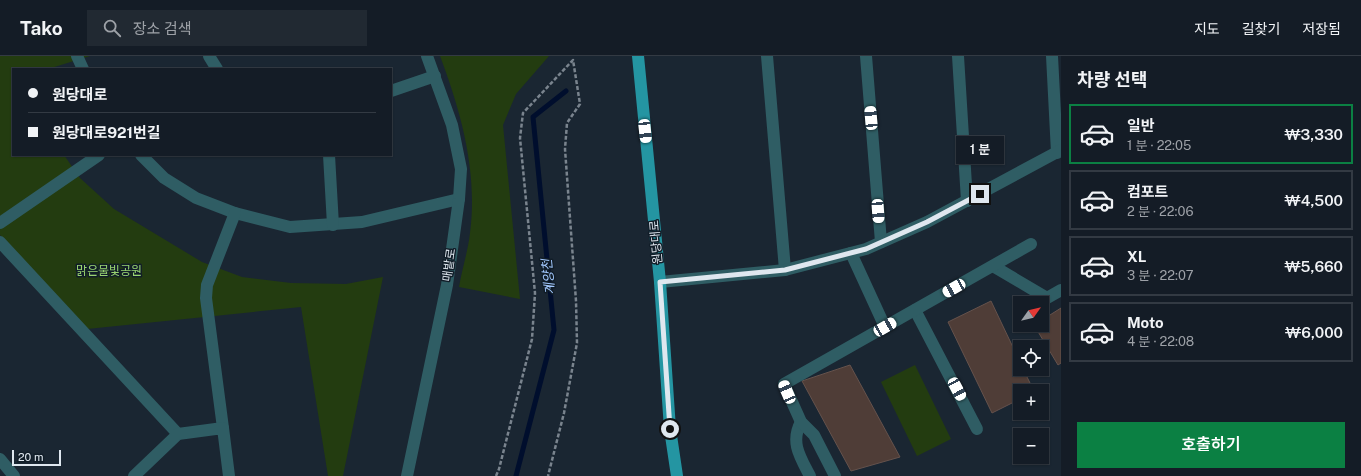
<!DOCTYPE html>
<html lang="ko">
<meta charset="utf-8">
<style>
:root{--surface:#141c26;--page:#212932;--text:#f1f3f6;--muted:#9da1a7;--line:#333a43;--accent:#0b8043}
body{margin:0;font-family:"Public Sans","Noto Sans KR",sans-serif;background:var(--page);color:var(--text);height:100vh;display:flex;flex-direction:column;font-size:15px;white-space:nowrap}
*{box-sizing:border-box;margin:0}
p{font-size:13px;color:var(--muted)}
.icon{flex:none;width:22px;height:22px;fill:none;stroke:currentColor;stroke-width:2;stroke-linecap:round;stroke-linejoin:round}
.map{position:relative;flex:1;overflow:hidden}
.sheet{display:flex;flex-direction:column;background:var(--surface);width:300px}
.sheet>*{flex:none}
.guide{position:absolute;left:12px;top:12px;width:380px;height:88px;border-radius:0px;box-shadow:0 1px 3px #0004,0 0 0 1px var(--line);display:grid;align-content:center;height:88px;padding:0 16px;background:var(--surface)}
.needle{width:26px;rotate:56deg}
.tools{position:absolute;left:1013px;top:240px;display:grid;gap:8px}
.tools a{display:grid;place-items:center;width:36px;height:36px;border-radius:0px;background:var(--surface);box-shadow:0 1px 3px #0004,0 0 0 1px var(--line);font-size:20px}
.scale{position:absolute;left:12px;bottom:10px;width:49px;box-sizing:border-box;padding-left:4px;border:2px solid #dfe7ef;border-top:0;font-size:11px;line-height:14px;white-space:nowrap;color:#dfe7ef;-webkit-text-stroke:3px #111d28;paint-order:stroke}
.end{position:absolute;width:18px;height:18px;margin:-9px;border:5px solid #dfe7ef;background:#111;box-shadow:0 0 0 2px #111}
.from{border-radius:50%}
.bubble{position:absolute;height:28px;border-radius:0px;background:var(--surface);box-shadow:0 1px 3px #0004,0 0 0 1px var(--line);font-size:13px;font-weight:600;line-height:28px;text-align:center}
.car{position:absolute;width:12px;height:24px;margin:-12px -6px;border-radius:5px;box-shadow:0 0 3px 1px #0007;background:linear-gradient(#fff 24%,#345 0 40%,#fff 0 76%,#345 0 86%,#fff 0)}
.guide b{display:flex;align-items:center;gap:14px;height:38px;font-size:15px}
.guide b+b{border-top:1px solid var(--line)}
.guide i{width:10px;height:10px;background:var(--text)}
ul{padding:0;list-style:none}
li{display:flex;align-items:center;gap:12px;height:60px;margin:0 8px 6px;padding:0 8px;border:2px solid var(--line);border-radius:0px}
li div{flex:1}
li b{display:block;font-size:15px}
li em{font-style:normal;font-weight:600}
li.selected{border-color:var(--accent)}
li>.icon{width:36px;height:36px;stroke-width:1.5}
h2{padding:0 16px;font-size:18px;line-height:48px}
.button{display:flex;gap:8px;margin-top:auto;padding:8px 16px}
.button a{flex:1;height:46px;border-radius:0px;background:var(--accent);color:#fff;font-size:16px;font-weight:600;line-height:46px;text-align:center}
header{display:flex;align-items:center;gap:24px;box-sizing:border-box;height:56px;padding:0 20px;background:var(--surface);border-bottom:1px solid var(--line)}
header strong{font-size:19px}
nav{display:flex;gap:22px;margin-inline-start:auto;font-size:14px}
.search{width:280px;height:36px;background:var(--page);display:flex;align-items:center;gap:10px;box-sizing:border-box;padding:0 14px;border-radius:0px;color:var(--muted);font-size:15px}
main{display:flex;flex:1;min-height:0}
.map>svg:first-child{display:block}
</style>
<header>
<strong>Tako</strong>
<div class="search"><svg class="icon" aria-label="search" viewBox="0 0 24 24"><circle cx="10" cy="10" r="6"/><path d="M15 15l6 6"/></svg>장소 검색</div>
<nav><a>지도</a><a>길찾기</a><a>저장됨</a></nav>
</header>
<main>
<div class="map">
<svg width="1061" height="420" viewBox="0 0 1061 420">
<rect width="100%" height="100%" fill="#1a2632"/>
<g fill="#233c10">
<path d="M0,0H90L48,13H13V99H64L80,122L114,153L202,206L242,221L291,227L346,228L383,221L343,420H328L301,251L87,273L0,179Z"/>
<path d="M440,0H549L516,38L503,69L520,243L459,231C462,213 468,195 470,177C478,116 461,56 440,0Z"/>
<path d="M915,309L951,383L917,400L881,326Z"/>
</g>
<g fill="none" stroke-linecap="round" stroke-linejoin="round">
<path stroke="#000e2d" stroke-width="5" d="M516,420L554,274L533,61L566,35"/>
</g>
<g fill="#4f3d37" stroke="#65524c">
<path d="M991,245L1020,306V313H1023L1034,335H1020V343L992,357L948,266Z"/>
<path d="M1061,252V307L1058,309L1034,269H1042V264Z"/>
<path d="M850,309L900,401L851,415L802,325Z"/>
</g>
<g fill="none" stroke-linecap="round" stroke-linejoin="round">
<path stroke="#7a848e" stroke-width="2.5" stroke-dasharray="4 2" stroke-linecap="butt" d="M496,420L499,413L532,283L535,237L520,82L523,57L573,4L580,48L567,67L565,93L576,245L577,287L564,357L548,420"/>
<g stroke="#2f5d64" stroke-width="12">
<path d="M77,0L83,13"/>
<path d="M209,0L217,13"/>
<path d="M767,0L785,214"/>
<path d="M866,0L881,186"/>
<path d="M958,0L967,145"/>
<path d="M1052,0L1057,97"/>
<path d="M391,35L435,20"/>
<path d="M141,99L164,122L196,142L235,157L290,171L362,166L459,143"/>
<path d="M329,99L333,169"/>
<path d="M0,167L99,99"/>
<path d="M0,186L178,378"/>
<path d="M851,197L885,271"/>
<path d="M993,210L1047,242L1061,234"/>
<path d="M660,226L785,214L866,193L927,166L1061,94"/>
<path d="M915,254L977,373"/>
<path d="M801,366C790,386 800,401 810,420"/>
<path d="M223,372L206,242L207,229L235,157"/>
<path d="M0,403L14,420"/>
<path d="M134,420L178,378L223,372L229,420"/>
<path d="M407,420L447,229L459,143L461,113L452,69L427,0"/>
<path d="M835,420L814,379L801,366L784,328L1031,188"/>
</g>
<path stroke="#2495a2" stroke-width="12" d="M638,0L660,226L670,373L677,420"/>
</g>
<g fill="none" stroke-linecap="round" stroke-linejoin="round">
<path stroke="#dfe7ef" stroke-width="5" d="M670,373L660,226L785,214L866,193L927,166L980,138"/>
</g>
<g text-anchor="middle" stroke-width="3" stroke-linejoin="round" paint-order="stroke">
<g font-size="12" fill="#dfe7ef" stroke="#111d28">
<text transform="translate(656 186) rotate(-95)" y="4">원당대로</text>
<text transform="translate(449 209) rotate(-82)" y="4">매밭로</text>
</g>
<g font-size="12" fill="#9ad571" stroke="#111d28">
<text x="109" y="219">맑은물빛공원</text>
</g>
<g font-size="13" font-style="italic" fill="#a3c9ff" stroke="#111d28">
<text transform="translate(548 221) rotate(-96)" y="5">계양천</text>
</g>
</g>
</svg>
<div class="tools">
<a><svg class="needle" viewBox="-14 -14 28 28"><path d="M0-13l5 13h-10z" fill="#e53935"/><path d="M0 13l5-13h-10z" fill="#9da1a7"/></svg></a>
<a><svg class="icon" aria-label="locate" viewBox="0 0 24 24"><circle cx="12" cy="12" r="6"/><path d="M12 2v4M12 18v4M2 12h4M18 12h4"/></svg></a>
<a>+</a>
<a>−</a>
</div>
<div class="scale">20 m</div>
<i class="end from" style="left:670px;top:373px"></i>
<i class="end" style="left:980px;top:138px"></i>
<div class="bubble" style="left:956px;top:80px;width:48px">1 분</div>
<i class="car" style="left:871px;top:62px;rotate:355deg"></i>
<i class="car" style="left:645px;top:75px;rotate:174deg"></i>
<i class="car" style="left:878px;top:155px;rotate:176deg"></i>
<i class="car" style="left:954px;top:232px;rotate:241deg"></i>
<i class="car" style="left:885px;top:271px;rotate:60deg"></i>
<i class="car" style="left:957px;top:333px;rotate:152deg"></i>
<i class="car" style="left:787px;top:336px;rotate:337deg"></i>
<div class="guide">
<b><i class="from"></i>원당대로</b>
<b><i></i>원당대로921번길</b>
</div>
</div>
<section class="sheet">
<h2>차량 선택</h2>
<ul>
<li class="selected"><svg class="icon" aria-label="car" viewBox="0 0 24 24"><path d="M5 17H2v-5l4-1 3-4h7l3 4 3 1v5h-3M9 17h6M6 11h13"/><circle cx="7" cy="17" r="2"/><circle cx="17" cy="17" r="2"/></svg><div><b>일반</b><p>1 분 · 22:05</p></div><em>₩3,330</em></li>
<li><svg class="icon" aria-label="car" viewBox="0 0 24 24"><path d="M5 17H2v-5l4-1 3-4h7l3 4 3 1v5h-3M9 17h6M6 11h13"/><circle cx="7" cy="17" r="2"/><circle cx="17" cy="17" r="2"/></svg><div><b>컴포트</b><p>2 분 · 22:06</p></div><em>₩4,500</em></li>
<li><svg class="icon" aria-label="car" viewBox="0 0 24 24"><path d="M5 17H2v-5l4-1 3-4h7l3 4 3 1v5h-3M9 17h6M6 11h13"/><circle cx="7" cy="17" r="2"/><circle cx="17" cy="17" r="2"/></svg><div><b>XL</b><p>3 분 · 22:07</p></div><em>₩5,660</em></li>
<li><svg class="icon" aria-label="car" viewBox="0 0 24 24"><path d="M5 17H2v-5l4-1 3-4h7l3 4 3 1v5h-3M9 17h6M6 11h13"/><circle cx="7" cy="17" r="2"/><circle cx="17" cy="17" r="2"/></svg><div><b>Moto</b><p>4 분 · 22:08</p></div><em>₩6,000</em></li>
</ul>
<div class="button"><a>호출하기</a></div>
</section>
</main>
